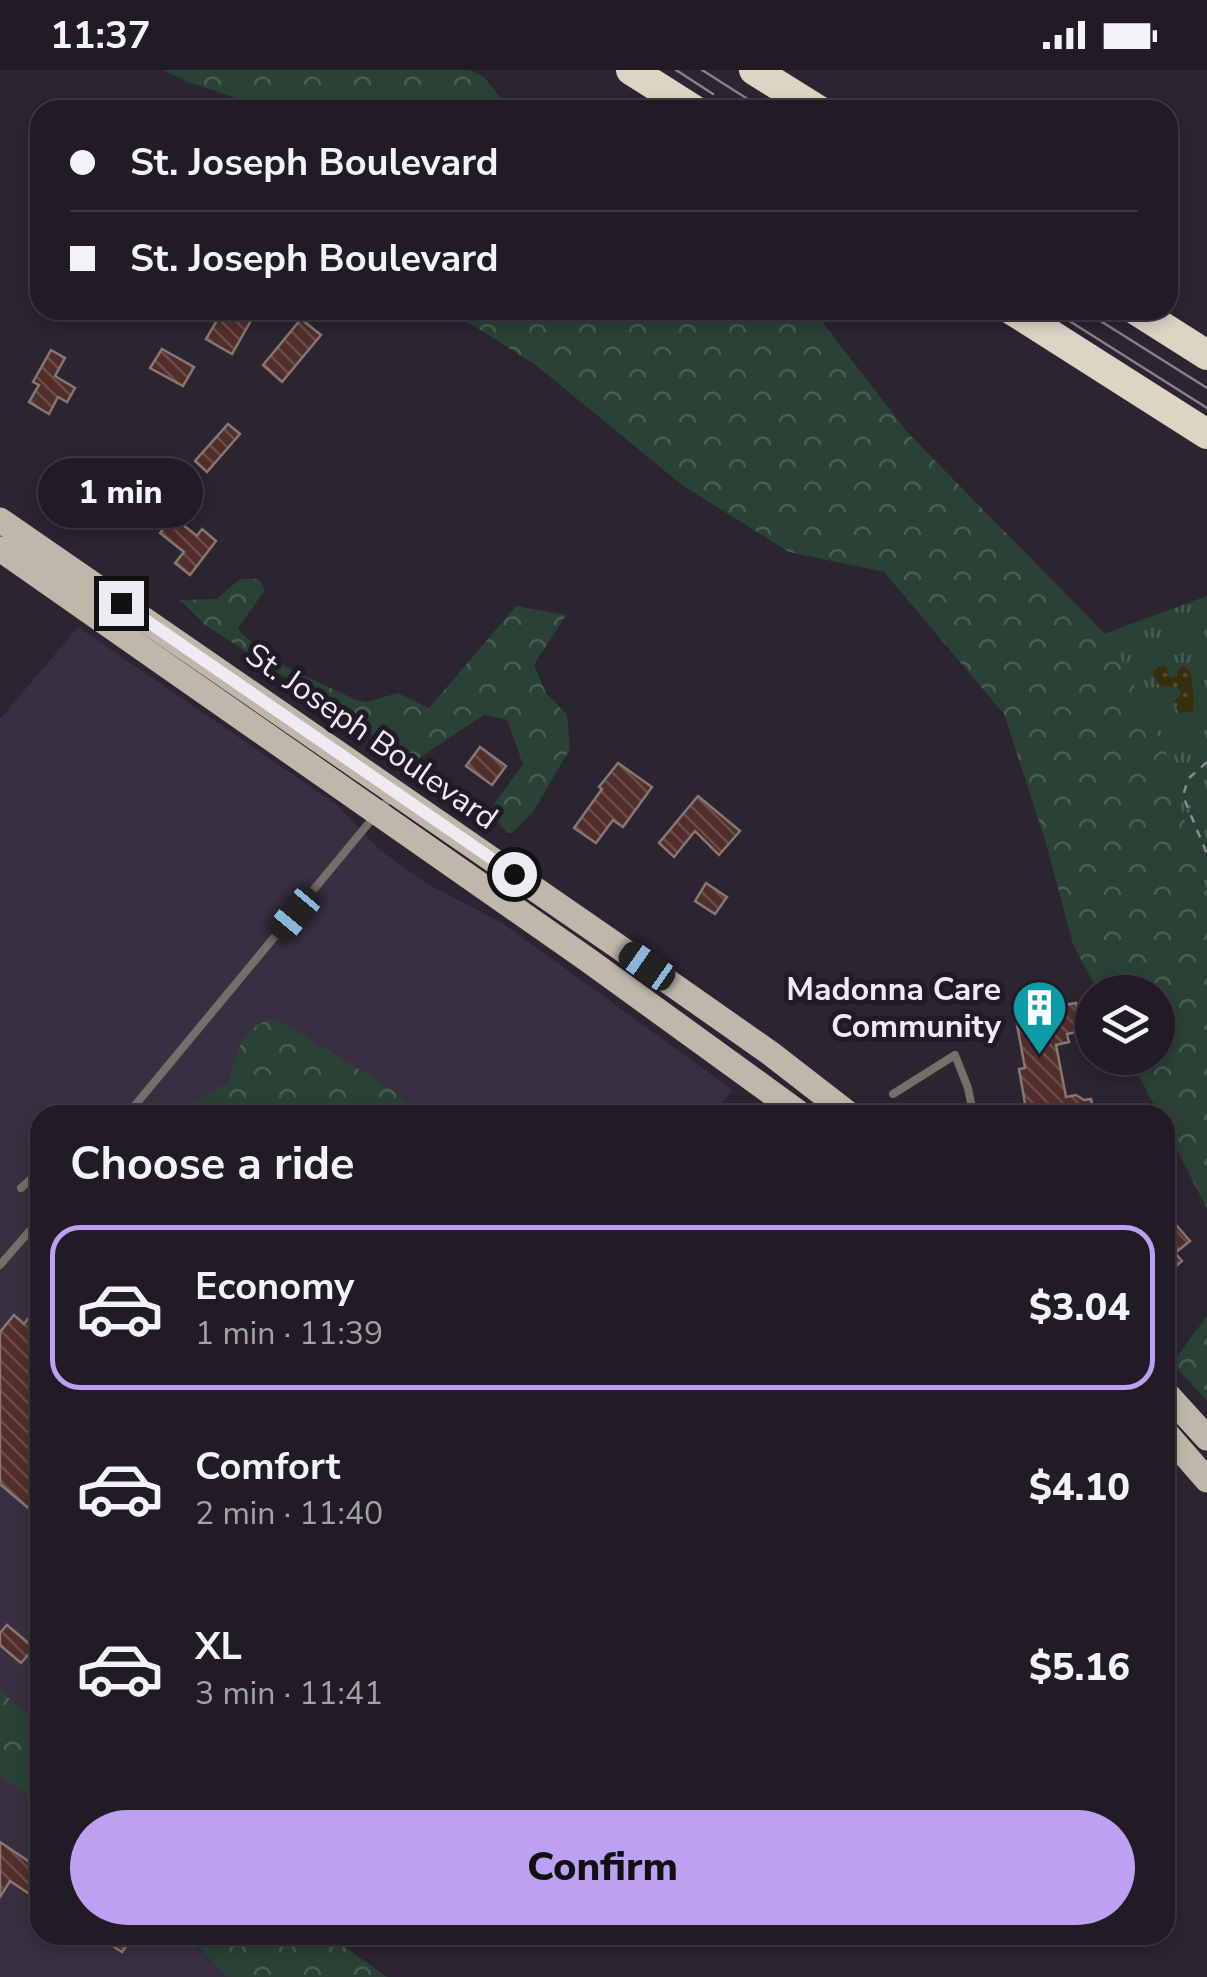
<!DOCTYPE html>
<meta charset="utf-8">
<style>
:root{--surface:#201b25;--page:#2d2832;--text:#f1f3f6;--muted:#a2a1a7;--line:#3d3942;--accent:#bca0f2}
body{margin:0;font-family:"Nunito Sans",sans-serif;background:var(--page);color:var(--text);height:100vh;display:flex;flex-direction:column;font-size:38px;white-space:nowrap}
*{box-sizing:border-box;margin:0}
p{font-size:32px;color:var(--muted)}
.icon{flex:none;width:55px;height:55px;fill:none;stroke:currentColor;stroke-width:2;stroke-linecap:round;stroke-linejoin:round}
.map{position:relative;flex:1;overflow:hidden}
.side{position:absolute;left:30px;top:1035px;width:1145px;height:840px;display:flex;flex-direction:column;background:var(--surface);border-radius:30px;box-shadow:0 5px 15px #0003,0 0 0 2px var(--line)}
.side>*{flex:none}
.hud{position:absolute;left:30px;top:30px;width:1148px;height:220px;border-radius:30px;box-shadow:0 5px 15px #0003,0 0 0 2px var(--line);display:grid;align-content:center;height:220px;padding:0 40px;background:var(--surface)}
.buttons{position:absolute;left:1075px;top:905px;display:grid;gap:20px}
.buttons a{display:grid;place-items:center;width:100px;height:100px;border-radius:50%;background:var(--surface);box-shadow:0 5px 15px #0003,0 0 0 2px var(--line);font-size:50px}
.end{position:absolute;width:45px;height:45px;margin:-22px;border:12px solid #efebf3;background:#111;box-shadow:0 0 0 5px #111}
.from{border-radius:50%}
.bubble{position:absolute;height:70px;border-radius:35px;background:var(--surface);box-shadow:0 5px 15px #0003,0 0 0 2px var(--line);font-size:32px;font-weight:800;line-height:70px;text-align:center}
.car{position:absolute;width:30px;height:60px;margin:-30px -15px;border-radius:12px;box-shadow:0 0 8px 2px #0007;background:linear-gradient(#222 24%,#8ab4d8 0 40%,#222 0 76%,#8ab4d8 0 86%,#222 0)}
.hud b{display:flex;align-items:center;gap:35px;height:95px;font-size:38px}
.hud b+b{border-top:2px solid var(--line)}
.hud i{width:25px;height:25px;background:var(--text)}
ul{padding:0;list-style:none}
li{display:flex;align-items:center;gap:30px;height:165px;margin:0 20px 15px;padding:0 20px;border:5px solid transparent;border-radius:30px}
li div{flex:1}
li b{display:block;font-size:38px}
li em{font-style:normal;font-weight:800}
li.on{border-color:var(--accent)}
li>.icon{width:90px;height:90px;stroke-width:1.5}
h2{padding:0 40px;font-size:45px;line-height:120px}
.cta{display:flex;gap:20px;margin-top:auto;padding:20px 40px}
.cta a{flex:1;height:115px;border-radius:60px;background:var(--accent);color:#111;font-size:40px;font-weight:800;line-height:115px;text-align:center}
.status{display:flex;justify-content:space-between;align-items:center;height:70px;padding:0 50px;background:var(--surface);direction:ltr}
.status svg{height:28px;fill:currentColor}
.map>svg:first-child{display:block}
</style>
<div class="status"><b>11:37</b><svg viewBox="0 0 49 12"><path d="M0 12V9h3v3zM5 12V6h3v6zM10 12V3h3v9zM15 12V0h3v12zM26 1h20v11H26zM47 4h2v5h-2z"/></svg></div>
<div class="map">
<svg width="1207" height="1907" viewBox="0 0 1207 1907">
<defs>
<pattern id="grass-tufts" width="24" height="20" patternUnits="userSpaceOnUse" patternTransform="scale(2.5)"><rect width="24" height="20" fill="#2a4135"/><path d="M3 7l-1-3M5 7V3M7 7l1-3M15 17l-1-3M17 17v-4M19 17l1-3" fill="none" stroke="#495d53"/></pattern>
<pattern id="forest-crowns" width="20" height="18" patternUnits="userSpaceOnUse" patternTransform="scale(2.5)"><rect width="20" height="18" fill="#2a4135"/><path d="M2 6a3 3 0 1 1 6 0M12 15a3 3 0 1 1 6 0" fill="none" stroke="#495d53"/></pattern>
<pattern id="sand-dots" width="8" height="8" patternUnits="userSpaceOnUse" patternTransform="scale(2.5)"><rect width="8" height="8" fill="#372e0e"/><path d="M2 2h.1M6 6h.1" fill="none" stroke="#544c32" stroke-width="1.8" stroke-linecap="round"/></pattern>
<pattern id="building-back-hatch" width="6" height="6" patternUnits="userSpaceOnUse" patternTransform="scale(2.5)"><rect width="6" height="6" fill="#512e29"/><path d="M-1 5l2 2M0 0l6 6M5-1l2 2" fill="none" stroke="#6a4c48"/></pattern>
</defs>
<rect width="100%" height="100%" fill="#2b2431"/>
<path fill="#382f41" d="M78,557L336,734L379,779L427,814L501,852L733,1020L712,1045H40V1865H181L232,1907H0V649Z"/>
<path fill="url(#grass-tufts)" d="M1207,526V860L1079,573Z"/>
<g fill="url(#forest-crowns)">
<path d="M163,0H469L484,7L510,40H272L188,12Z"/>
<path d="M449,240H804L816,244L908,363L1113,572L1169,689L1196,795L1207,821V1139L1165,1056V1045H1159L1130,988H1158V922H1098L1073,874L1045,770L1004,644L884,502L789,482L682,415L537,296Z"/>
<path d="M240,509H259L265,520L238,558L241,563L274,591L356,630L367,632L398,623L429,638L516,536L566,545L534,595L546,623L567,645L570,679L533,742L512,763H507L489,741L523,694L507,650L484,645L413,692L204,554L180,530L217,529Z"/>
<path d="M269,949L292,958L397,1023L416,1045H168L229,1012C237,983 239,962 269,949Z"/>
<path d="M1207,1246V1331L1172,1293Z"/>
<path d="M0,1620L40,1656V1733L0,1706Z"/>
<path d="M186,1865H328L387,1907H228Z"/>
</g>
<path fill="url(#sand-dots)" d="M1166,596L1170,608L1178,606L1177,601L1184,596L1191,603C1192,612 1195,635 1193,642L1179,643L1173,633L1182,623L1178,618L1159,615L1153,603L1158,597Z"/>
<g fill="url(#building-back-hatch)" stroke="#897672" stroke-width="2.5">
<path d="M223,240H257L232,284L206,269Z"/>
<path d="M301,249L321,265L282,312L263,295Z"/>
<path d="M162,279L194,297L183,316L150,298Z"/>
<path d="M51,280L65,288L55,306L75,318L67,332L58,327L49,344L29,332L39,315L33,312Z"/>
<path d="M228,354L240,364L207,402L195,391Z"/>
<path d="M173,447L197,466L202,459L216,471L190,505L175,493L184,482L160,463Z"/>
<path d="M480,677L506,696L492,715L466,696Z"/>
<path d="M618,693L652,717L623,757L613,750L596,773L574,758L602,719L599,717Z"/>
<path d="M698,726L740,761L719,785L695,761L674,787L659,773Z"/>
<path d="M706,813L727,827L715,844L695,831Z"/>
<path d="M1056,926L1057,936L1076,933L1081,961L1067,964L1069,972L1056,975L1066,1027L1076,1025L1084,1030L1091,1029L1095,1045H1027L1019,999L1025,998L1015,944L1028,942L1027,932Z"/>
<path d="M1165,1142L1190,1171L1175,1183L1182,1191L1165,1205Z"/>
<path d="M40,1233V1448L0,1414V1262L14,1245L24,1254Z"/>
<path d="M7,1555L34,1578L21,1593L0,1575V1563Z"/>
<path d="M0,1772L40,1799V1831L10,1811L0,1827Z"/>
<path d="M96,1865H134L122,1882Z"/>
</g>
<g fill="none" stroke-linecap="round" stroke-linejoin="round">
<path stroke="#8f8994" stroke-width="2.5" stroke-dasharray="8 8" stroke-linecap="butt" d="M1207,692L1188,709L1183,726L1207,784"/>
<g stroke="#736f69" stroke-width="8">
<path d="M893,1024L955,985L968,1018L972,1038"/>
<path d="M127,1045L392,725"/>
<path d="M949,1045L972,1038L977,1045"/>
<path d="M21,1118L40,1101"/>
<path d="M0,1195L40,1149"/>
</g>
<g stroke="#bfb8aa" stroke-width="25">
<path d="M0,450L616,875L770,983L850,1045"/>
<path d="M0,479L588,890L802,1045"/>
<path d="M1165,1322L1207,1368"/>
<path d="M1165,1362L1207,1410"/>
</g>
<g stroke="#ddd4c4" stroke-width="30">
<path d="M631,0L694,40"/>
<path d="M754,0L818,40"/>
<path d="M1012,240L1207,364"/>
<path d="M1136,240L1207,285"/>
</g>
<g stroke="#86808b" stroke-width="2.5">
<path d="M676,0L713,24"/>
<path d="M702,0L765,40"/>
<path d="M1052,240L1207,338"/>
<path d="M1083,240L1207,318"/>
</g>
</g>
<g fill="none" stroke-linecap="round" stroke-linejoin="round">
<path stroke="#efebf3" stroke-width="12" d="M121,533L514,804"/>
</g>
<defs>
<symbol id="building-pin" viewBox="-11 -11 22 30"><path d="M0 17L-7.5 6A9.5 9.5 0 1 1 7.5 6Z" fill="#0f9aa8" stroke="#211b27"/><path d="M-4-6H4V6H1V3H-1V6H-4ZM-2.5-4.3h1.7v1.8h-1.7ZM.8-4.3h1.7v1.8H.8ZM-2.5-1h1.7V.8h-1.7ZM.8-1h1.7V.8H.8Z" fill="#fff"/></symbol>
</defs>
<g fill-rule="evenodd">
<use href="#building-pin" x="1008" y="906" width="63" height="86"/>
</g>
<g text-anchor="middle" stroke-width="10" stroke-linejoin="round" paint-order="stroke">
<g font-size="32" fill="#efebf3" stroke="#211b27">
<text transform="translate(372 666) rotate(35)" y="11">St. Joseph Boulevard</text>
</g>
<g font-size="32" font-weight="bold" fill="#efebf3" stroke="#211b27" text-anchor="end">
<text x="1001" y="930">Madonna Care<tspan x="1001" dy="37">Community</tspan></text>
</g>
</g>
</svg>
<div class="buttons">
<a><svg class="icon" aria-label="layers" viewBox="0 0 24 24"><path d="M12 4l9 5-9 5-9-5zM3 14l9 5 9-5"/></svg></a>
</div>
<i class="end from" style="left:514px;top:804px"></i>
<i class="end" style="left:121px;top:533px"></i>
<div class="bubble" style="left:38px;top:388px;width:165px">1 min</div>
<i class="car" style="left:295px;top:844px;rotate:220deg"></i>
<i class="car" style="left:647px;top:896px;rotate:305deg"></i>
<div class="hud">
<b><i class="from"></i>St. Joseph Boulevard</b>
<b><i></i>St. Joseph Boulevard</b>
</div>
<section class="side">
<h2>Choose a ride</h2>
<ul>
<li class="on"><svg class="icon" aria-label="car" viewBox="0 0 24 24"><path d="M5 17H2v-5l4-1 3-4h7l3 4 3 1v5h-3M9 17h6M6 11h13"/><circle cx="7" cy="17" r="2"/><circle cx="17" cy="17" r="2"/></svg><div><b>Economy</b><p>1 min · 11:39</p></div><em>$3.04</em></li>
<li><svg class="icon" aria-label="car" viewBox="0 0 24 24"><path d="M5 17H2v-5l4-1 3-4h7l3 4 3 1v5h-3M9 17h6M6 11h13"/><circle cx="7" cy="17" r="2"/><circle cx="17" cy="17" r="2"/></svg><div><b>Comfort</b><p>2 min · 11:40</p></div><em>$4.10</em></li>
<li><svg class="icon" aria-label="car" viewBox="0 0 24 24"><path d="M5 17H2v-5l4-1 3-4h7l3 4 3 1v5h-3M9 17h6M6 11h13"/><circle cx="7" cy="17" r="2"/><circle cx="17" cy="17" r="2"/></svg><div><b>XL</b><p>3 min · 11:41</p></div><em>$5.16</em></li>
</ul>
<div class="cta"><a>Confirm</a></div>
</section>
</div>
